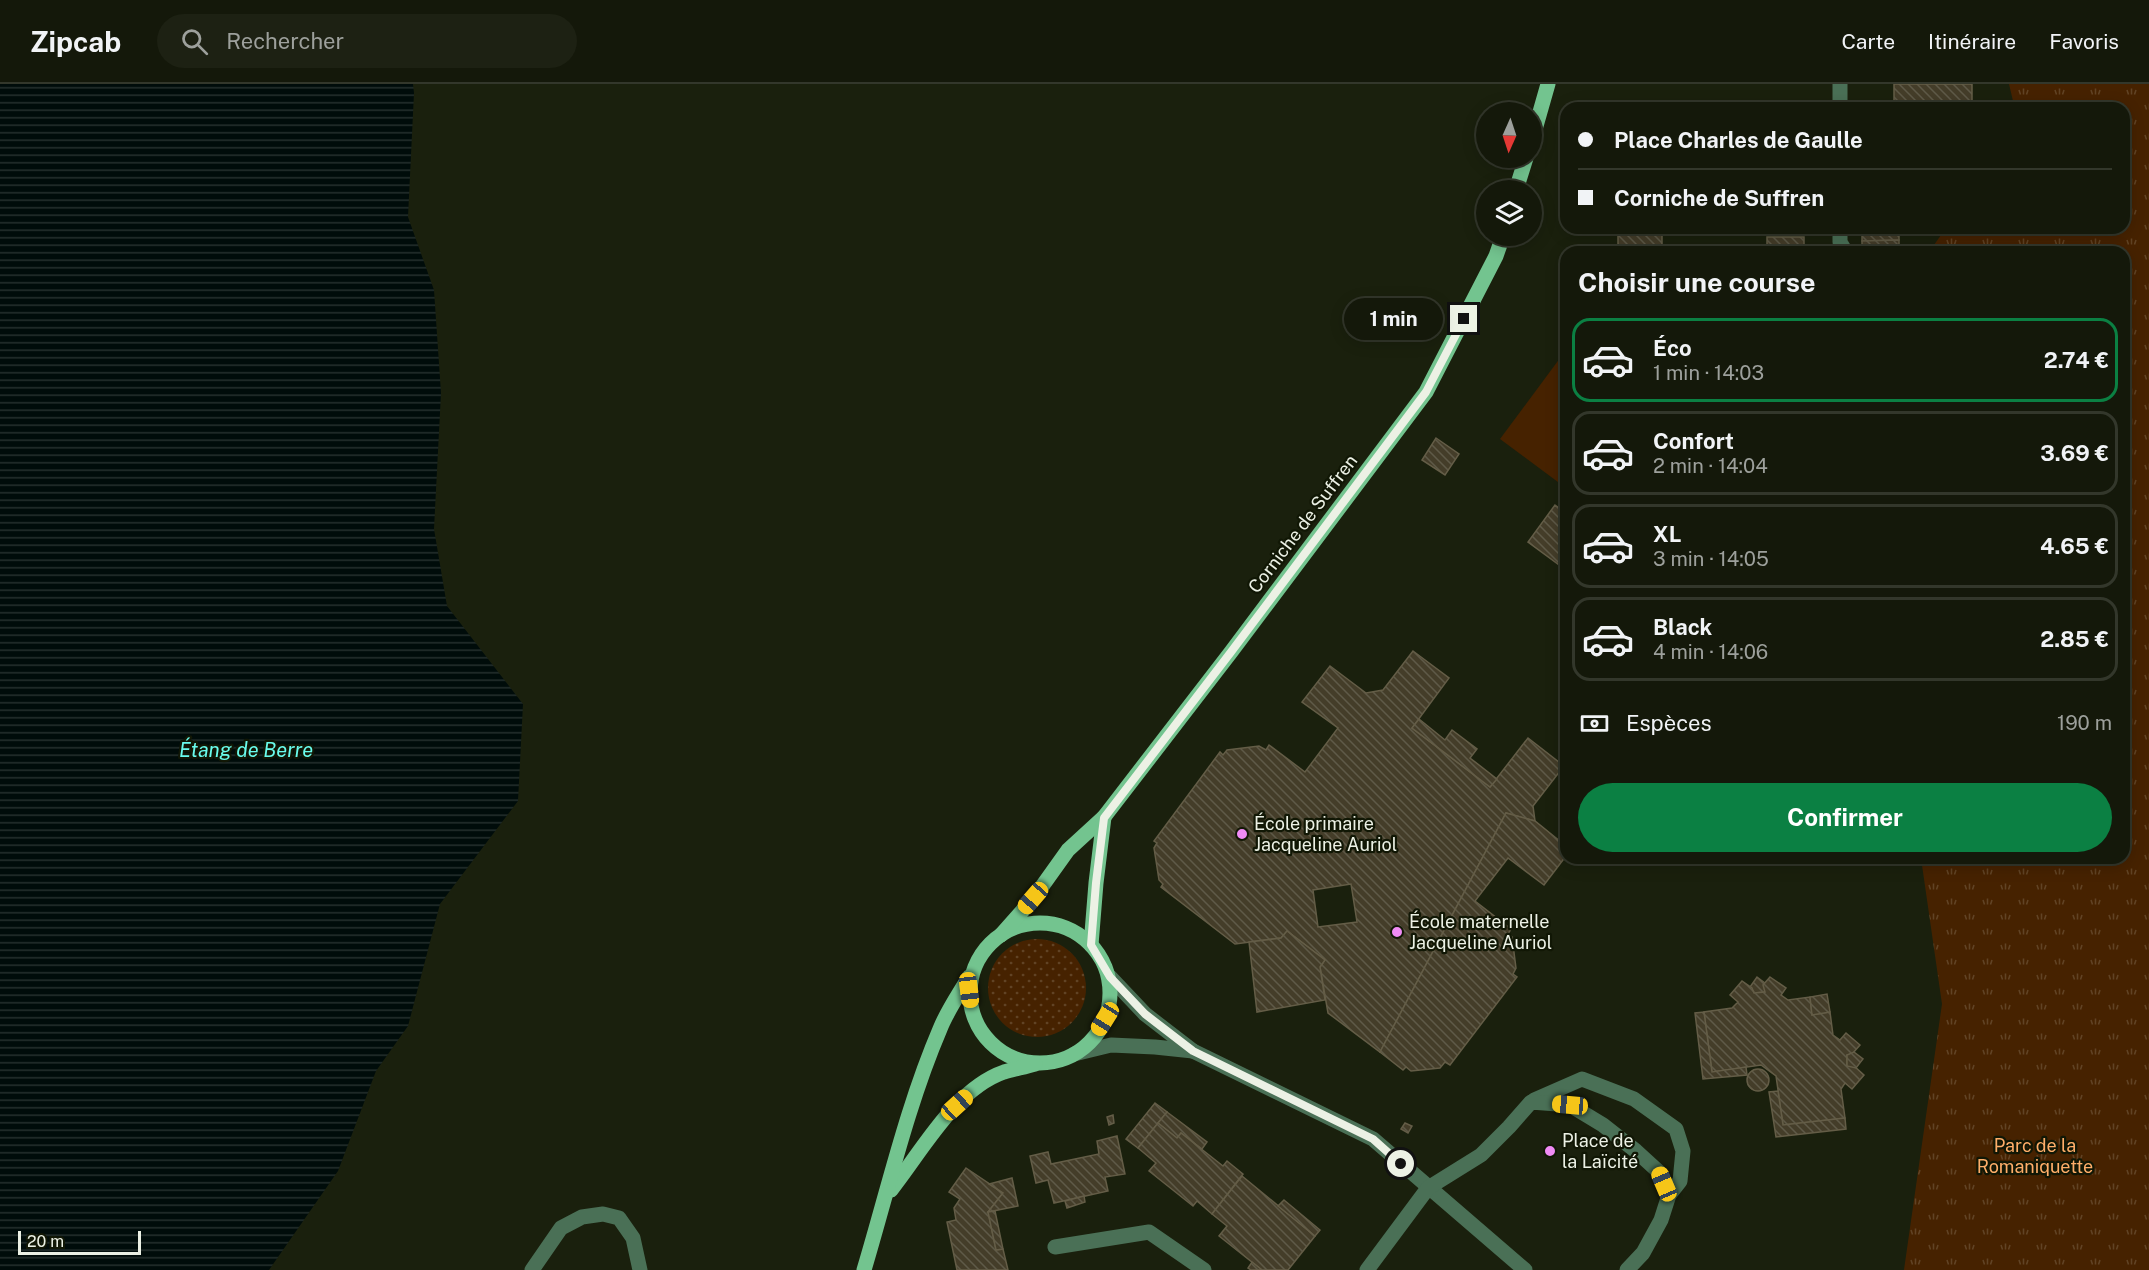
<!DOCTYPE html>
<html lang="fr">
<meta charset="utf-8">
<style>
:root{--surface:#14180a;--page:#1d2113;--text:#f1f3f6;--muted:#9da09c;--line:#33372b;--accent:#0b8043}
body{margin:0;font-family:"Public Sans",sans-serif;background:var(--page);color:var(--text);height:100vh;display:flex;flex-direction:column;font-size:22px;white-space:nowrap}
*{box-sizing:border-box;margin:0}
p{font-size:20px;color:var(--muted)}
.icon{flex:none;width:33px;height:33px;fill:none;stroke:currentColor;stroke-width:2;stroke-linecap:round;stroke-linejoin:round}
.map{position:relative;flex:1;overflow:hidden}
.details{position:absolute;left:1560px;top:162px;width:570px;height:618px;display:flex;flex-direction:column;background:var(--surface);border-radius:18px;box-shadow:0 3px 15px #0003,0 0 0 2px var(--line)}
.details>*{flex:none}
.banner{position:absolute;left:1560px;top:18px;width:570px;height:132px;border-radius:18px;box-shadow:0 3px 15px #0003,0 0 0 2px var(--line);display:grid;align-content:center;height:132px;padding:0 18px;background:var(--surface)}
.needle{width:39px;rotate:183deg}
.buttons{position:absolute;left:1476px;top:18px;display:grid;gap:12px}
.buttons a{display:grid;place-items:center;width:66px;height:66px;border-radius:50%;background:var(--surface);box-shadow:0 3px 15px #0003,0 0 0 2px var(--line);font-size:30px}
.scale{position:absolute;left:18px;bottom:15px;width:123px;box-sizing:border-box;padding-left:6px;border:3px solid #ecf1e5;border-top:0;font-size:16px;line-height:21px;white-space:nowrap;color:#ecf1e5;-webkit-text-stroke:4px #111705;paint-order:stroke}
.end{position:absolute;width:27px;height:27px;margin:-14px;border:8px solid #ecf1e5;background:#111;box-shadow:0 0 0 3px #111}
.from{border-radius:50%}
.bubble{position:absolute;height:42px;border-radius:21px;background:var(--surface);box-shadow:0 3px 15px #0003,0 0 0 2px var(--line);font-size:20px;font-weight:700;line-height:42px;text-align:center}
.car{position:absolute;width:18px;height:36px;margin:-18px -9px;border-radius:8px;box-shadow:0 0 4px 2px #0007;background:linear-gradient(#f5c518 24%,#345 0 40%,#f5c518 0 76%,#345 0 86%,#f5c518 0)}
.banner b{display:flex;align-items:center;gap:21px;height:57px;font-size:22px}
.banner b+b{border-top:2px solid var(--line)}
.banner i{width:15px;height:15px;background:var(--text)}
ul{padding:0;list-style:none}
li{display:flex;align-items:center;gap:18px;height:84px;margin:0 12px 9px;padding:0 6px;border:3px solid var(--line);border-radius:18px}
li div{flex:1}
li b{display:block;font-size:22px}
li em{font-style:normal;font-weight:700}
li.current{border-color:var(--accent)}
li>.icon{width:54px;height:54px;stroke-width:1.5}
h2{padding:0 18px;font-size:27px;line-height:72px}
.pay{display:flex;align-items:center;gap:15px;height:66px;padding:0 18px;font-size:22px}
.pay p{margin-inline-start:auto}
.button{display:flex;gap:12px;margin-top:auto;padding:12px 18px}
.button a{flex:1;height:69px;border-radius:36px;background:var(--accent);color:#fff;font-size:24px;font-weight:700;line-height:69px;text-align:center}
header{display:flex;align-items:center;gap:36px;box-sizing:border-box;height:84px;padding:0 30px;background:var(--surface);border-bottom:2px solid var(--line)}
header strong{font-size:28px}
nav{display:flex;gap:33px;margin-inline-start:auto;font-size:21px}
.search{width:420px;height:54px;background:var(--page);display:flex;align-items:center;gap:15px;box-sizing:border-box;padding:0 21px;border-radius:33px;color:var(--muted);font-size:22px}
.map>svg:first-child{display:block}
</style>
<header>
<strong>Zipcab</strong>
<div class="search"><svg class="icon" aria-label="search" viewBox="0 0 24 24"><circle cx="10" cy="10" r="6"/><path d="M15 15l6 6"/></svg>Rechercher</div>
<nav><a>Carte</a><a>Itinéraire</a><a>Favoris</a></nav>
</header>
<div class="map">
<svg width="2149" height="1186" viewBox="0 0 2149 1186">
<defs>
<pattern id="grass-dots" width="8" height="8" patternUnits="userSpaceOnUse" patternTransform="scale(1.5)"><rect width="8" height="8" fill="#462200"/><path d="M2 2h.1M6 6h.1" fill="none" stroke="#614325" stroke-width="1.8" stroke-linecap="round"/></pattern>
<pattern id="park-tufts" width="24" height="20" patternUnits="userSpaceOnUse" patternTransform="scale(1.5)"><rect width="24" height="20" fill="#462200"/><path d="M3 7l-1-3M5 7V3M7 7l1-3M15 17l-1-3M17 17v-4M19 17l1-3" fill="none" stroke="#614325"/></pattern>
<pattern id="water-rules" width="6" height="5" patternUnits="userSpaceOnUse" patternTransform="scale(1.5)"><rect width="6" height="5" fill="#000c0a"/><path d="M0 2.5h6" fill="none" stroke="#25302e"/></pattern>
<pattern id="building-back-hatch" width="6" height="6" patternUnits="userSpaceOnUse" patternTransform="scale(1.5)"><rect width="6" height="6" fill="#443d29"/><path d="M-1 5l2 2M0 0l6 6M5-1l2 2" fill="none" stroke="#5f5a48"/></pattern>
</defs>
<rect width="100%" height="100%" fill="#1a200d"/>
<circle fill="url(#grass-dots)" cx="1037" cy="904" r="49"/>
<path fill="url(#park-tufts)" d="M2009,0H2149V1186H1904L1942,920L1921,774H2124V168H1929L1946,144H2124V24H2013L2014,21Z"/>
<path fill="#462200" d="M1566,266V404L1500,355Z"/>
<path fill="url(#water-rules)" d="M0,0H413L414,9L408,133L434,206L441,309L434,445L447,522L523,620L518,717L440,820L408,942L376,987L338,1087L269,1186H0Z"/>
<g fill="url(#building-back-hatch)" stroke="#645d47" stroke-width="1.5" fill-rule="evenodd">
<path d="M1894,0H1972V24H1929V18H1894Z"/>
<rect x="1743" y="20" width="41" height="4"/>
<rect x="1618" y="144" width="44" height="2"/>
<path d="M1862,144H1899V156L1862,157Z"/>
<path d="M1618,146H1662V166H1678V168H1618Z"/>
<rect x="1767" y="153" width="37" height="15"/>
<path d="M1899,156V168H1862V157Z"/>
<path d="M1436,354L1459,370L1445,391L1422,376Z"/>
<path d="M1555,421L1566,429V486L1528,458Z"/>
<path d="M1413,567L1449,594L1412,644L1490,703L1528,654L1564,682L1533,722L1535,737L1506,729L1380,968L1328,929L1320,883L1325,876L1287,847L1281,854L1235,860L1161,803L1163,800L1159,796L1154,764L1157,759L1154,757L1220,668L1223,671L1227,666L1259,662L1266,666L1269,661L1305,688L1338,644L1302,618L1330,582L1366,609L1383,606ZM1351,800L1357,838L1318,843L1313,806Z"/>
<path d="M1419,635L1445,656L1452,646L1477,665L1470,674L1497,695L1490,703L1412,644Z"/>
<path d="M1506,729L1535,737L1566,762V772L1544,801L1508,774L1475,817L1511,845L1508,850L1512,853L1516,884L1513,890L1517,893L1450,981L1445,978L1440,984L1411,987L1406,983L1403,986L1380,968Z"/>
<path d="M1287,847L1325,876L1320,883L1325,916L1257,928L1249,858L1281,854Z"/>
<path d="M1757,893L1765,899V908L1754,909L1750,903Z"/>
<path d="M1770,893L1786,904L1781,911L1788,916L1810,913L1812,931L1830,928L1833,951L1840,956L1846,949L1860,961L1852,970L1847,971V982H1854L1864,991L1852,1005L1845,999L1841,1005L1845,1034L1783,1041L1776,992L1761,981L1712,988L1704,928L1732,924L1738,918L1730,911L1742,897L1752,904L1754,909L1765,908L1763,901Z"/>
<path d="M1827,910L1830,928L1812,931L1810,913Z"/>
<path d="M1704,928L1712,988L1746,983L1747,991L1703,995L1695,929Z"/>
<path d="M1854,968L1863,975L1856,984L1847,982V971Z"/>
<circle cx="1758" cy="996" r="11"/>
<path d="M1778,1007L1783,1041L1845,1034L1846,1045L1776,1053L1769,1008Z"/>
<path d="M1155,1019L1167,1028L1138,1064L1126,1055Z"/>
<path d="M1167,1028L1207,1058L1202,1065L1181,1049L1177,1054L1158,1039Z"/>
<path d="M1113,1031L1114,1039L1109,1041L1107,1033Z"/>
<path d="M1158,1039L1177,1054L1181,1049L1223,1082L1227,1077L1243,1090L1212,1130L1197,1117L1193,1122L1149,1087L1156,1079L1138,1064Z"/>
<path d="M1405,1039L1412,1042L1408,1049L1401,1045Z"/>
<path d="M1117,1052L1125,1090L1105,1093L1108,1107L1054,1119L1048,1096L1036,1099L1030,1072L1048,1068L1051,1080L1099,1070L1097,1057Z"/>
<path d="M966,1084L1003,1109L988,1128L996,1166L1003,1165L1008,1186H957L947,1138L956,1136L954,1124L960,1115L949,1108Z"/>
<path d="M1242,1092L1315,1152L1288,1186H1262L1219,1152L1227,1142L1212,1130Z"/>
<path d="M1012,1094L1018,1122L988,1128L1003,1109L989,1100Z"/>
<path d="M1084,1112L1085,1118L1067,1124L1065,1117Z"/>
<path d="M1284,1116L1320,1146L1315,1152L1278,1122Z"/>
<path d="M995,1127L1003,1165L996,1166L988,1128Z"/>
<path d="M1252,1178L1262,1186H1251L1248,1184Z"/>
</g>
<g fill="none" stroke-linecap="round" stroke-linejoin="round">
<g stroke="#4a7056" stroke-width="15">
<path d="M1840,24V0"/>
<path d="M1840,144V158L1846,168"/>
<path d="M1110,893L1145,930L1193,967L1373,1055L1525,1186"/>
<path d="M1074,970L1111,961L1155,963L1193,967"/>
<path d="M1534,1016L1582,995L1634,1015L1676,1045L1683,1067L1680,1097L1669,1111L1661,1136L1643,1169L1627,1186"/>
<path d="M1055,1163L1149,1148L1204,1186"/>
<path d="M532,1186L561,1144L582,1133L603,1130L619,1134L633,1154L640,1186"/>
<path d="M1367,1186L1428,1104L1481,1071L1509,1043L1531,1018L1570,1021L1603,1041L1636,1067L1659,1088L1669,1111"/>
</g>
<g stroke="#73c48f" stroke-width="15">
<path d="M1532,56L1548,0"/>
<path d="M1516,106L1526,74"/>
<circle cx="1040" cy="909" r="70"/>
<path d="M1001,851L1033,815L1068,766L1104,733L1231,568L1426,308L1496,172L1503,152"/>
<path d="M1091,861L1096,799L1104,733"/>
<path d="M891,1106C922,1067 955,1005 1004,988C1014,985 1025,983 1035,980"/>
<path d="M864,1186C888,1106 907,1022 940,945C947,927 959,910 969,893"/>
</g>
</g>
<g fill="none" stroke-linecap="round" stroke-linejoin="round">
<path stroke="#ecf1e5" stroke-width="8" d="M1401,1080L1373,1055L1193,967L1145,930L1110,893L1091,861L1096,799L1104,734L1231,568L1426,308L1464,235"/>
</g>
<g fill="#f08bf5" stroke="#111705" stroke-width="2">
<circle cx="1242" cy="750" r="6"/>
<circle cx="1397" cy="848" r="6"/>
<circle cx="1550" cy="1067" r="6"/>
</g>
<g text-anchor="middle" stroke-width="4.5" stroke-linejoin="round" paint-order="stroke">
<g font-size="18" fill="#ecf1e5" stroke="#111705">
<text transform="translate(1303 440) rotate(-53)" y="6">Corniche de Suffren</text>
</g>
<g font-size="18" fill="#ecf1e5" stroke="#111705" text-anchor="start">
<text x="1254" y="746">École primaire<tspan x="1254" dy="21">Jacqueline Auriol</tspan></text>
<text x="1409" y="844">École maternelle<tspan x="1409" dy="21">Jacqueline Auriol</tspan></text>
<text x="1562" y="1063">Place de<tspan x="1562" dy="21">la Laïcité</tspan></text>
</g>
<g font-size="18" fill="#ffae69" stroke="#111705">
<text x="2035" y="1068">Parc de la<tspan x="2035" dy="21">Romaniquette</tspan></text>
</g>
<g font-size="20" font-style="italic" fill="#69fced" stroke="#111705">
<text x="246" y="673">Étang de Berre</text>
</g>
</g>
</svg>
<div class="buttons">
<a><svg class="needle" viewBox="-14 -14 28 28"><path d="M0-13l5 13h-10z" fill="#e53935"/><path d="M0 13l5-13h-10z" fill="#9da09c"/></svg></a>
<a><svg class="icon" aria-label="layers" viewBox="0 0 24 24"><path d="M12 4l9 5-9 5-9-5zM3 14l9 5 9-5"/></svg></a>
</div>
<div class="scale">20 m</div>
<i class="end from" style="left:1401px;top:1080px"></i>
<i class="end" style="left:1464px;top:235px"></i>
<div class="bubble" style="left:1344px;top:214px;width:99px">1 min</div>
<i class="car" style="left:1033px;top:814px;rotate:221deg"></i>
<i class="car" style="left:969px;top:906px;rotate:173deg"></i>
<i class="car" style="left:1105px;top:935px;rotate:212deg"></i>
<i class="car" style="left:957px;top:1021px;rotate:48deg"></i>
<i class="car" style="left:1570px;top:1021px;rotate:275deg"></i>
<i class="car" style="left:1664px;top:1100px;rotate:337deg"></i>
<div class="banner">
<b><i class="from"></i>Place Charles de Gaulle</b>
<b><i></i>Corniche de Suffren</b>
</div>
<section class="details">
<h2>Choisir une course</h2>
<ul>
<li class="current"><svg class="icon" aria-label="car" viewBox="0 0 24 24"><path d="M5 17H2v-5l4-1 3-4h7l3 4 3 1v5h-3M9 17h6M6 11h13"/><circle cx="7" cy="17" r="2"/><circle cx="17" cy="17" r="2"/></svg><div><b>Éco</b><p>1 min · 14:03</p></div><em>2.74 €</em></li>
<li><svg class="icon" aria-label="car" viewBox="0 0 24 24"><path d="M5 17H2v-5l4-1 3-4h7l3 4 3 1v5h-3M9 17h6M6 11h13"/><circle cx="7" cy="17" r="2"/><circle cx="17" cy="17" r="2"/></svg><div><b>Confort</b><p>2 min · 14:04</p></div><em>3.69 €</em></li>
<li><svg class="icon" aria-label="car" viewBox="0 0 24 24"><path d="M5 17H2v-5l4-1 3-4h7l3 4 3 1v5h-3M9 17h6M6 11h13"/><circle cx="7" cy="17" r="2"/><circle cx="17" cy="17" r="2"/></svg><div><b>XL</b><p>3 min · 14:05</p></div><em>4.65 €</em></li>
<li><svg class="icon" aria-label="car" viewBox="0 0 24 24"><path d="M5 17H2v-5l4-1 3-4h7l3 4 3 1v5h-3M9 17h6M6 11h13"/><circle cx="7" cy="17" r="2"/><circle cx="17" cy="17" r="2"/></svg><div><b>Black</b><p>4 min · 14:06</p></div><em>2.85 €</em></li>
</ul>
<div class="pay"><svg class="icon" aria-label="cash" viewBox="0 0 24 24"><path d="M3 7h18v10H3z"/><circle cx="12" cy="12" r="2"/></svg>Espèces<p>190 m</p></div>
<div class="button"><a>Confirmer</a></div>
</section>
</div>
